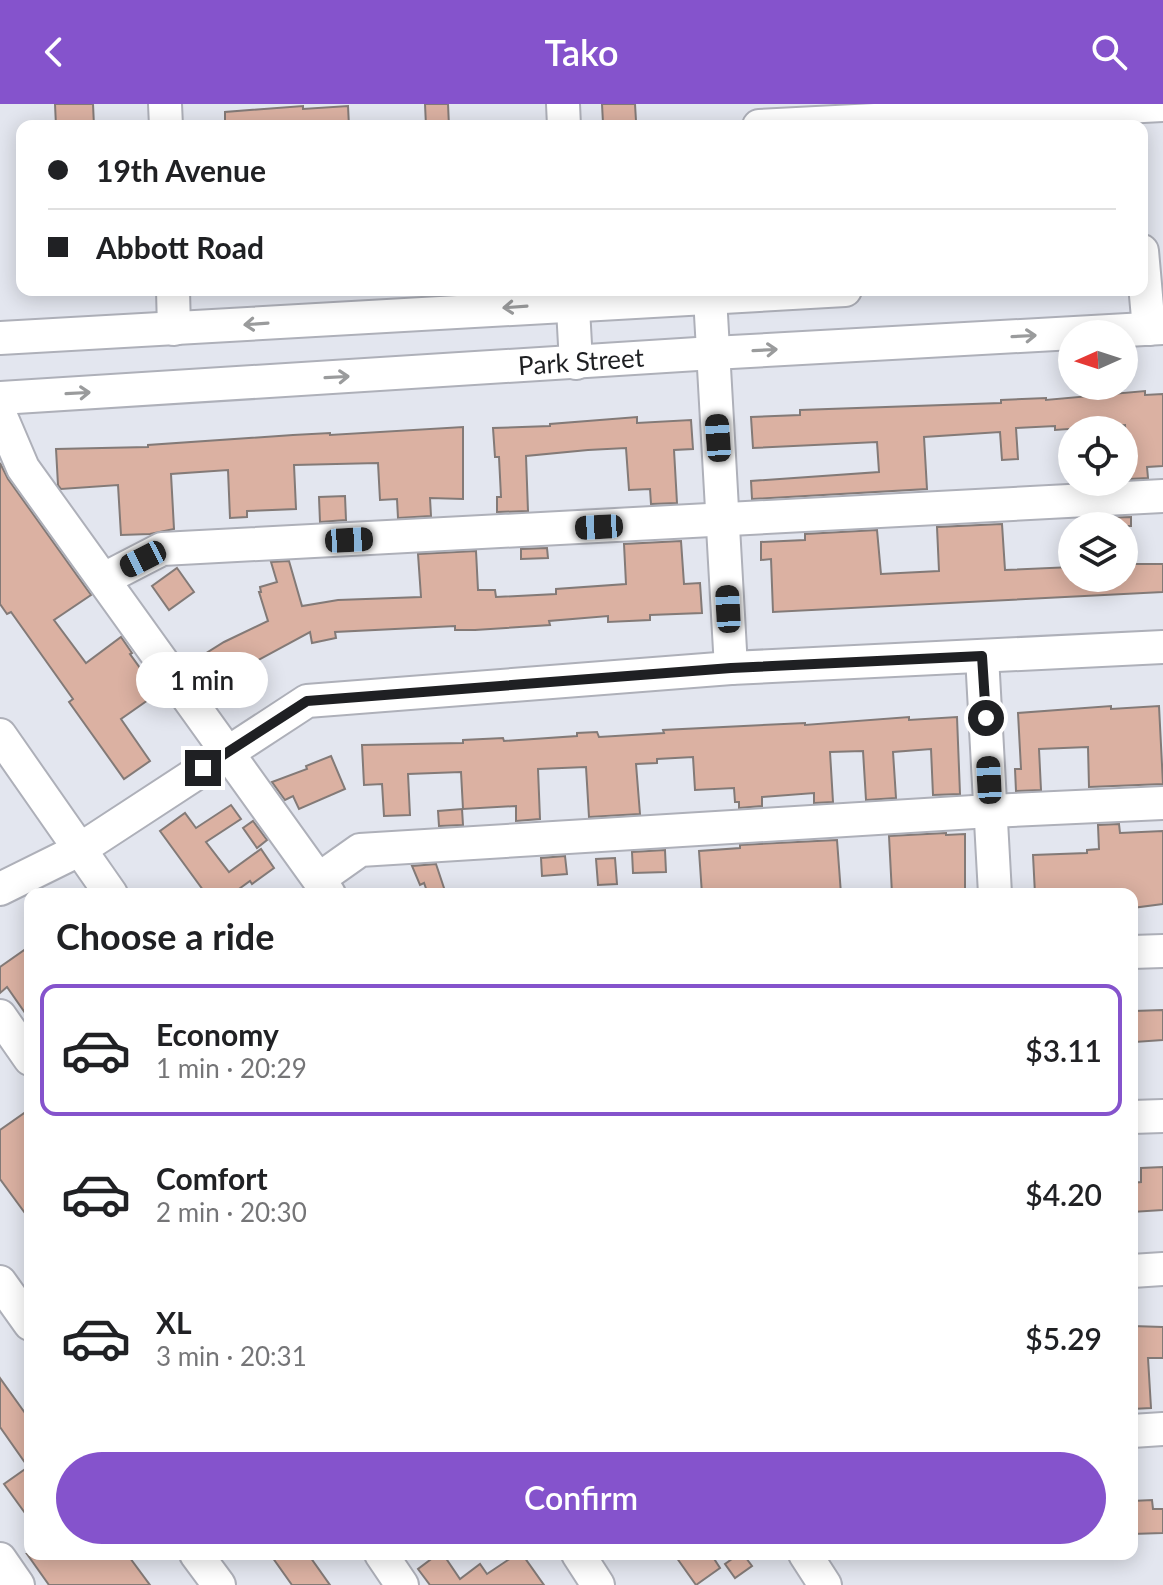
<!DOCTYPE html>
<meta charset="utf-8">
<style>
:root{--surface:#fff;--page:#f2f2f2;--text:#202124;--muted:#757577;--line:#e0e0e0;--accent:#8553cc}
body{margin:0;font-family:Lato,sans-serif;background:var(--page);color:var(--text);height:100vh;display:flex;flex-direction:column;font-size:30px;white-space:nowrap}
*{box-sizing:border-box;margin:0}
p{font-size:26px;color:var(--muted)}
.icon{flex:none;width:44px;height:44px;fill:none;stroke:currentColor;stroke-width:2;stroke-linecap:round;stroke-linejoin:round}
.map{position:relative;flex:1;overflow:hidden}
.side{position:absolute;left:24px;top:784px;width:1114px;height:672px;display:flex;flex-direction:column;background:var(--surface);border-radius:16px;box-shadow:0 4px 20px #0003}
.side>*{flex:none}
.guide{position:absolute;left:16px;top:16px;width:1132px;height:176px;border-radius:16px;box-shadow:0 4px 20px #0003;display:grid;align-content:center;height:176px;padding:0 32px;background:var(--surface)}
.needle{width:52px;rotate:267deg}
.buttons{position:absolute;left:1058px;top:216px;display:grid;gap:16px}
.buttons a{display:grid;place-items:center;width:80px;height:80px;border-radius:50%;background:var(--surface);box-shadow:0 4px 20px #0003;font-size:40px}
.end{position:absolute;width:36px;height:36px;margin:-18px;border:10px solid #1f2023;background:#fff;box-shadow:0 0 0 4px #fff}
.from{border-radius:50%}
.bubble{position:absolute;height:56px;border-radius:28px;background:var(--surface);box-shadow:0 4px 20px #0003;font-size:26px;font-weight:600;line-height:56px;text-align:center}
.car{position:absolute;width:24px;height:48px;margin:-24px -12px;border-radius:10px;box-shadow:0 0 6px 2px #0007;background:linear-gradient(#222 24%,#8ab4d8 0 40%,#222 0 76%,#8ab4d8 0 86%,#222 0)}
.guide b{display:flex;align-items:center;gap:28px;height:76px;font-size:30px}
.guide b+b{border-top:2px solid var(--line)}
.guide i{width:20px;height:20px;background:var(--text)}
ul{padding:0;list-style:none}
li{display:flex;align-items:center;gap:24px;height:132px;margin:0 16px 12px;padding:0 16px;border:4px solid transparent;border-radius:16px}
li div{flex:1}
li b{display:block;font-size:30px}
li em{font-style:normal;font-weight:600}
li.active{border-color:var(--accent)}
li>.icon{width:72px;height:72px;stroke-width:1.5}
h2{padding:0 32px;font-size:36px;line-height:96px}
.cta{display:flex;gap:16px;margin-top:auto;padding:16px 32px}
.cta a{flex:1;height:92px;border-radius:48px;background:var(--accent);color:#fff;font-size:32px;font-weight:600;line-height:92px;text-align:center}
header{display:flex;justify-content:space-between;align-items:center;height:104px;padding:0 32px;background:var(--accent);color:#fff;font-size:36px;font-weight:600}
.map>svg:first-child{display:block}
</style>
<header><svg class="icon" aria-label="back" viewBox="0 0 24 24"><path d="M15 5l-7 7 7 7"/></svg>Tako<svg class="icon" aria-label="search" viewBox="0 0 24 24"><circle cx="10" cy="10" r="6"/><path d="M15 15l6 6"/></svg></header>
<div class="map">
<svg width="1163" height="1481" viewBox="0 0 1163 1481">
<rect width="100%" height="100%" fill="#e3e6ef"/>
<g fill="#dbb1a2" stroke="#837a77" stroke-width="2">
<path d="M55,0H93L94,22H56Z"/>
<path d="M425,0H448L449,22H426Z"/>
<path d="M602,0H635L636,17L603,19Z"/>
<path d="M303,2V5L348,2L349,22H225V8Z"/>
<path d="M1145,287V291L1163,290V362L1147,363L1148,374L1129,375L1125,321L1055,326V322L1016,324L1018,355L1002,356L1000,328L924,333L927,385L752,395L751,377L879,368L877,338L753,344L751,313L800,311V306L1001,299V296L1046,294V296Z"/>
<path d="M637,313V319L691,316L693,345L674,346L677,399L651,400L650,385L629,386L626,344L588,346L526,352L528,407L497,408V393H501L499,353H495L493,324L550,322V320Z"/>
<path d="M463,323V395L430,394L431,412L398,414L397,395L380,396L378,359L294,361L296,405L247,407V413L230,414L228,366L171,370L174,425L150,430L121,431L118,381L61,385L58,381L56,345L148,343V341L293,331L330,329V331Z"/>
<path d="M0,359L8,375L91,491L54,516L86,559L121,533L132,549L130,550L158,589L121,615L150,657L124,675L69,598L73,595L11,508L7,510L0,500Z"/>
<path d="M345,392L346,416L320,418L319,393Z"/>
<path d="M1131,413V422H1104V414Z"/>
<path d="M1002,420L1005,466L1072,463V474H1124V460H1163V488L773,508L771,455L761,456V438L805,436V430L877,426L881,470L939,467L937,423Z"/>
<path d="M681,437L684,480L700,479L702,509L650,511V516L608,518V512L549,517L550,521L475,526H455V522L335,528L336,534L312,539L310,528L205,585L193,568L197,565L192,558L224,538L268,517L259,488H261L260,483L277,478L271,458L289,457L302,502L338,496L421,493L418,450L476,447L478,486H495L496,493L556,490V485L626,480L624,440Z"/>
<path d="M547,444L548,454L521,455V445Z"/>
<path d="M177,464L194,488L169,506L152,482Z"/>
<path d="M1111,602V605L1159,602L1163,680L1089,683L1088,643L1039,645L1041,686L1016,687L1015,665H1021L1018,609Z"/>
<path d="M909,613V616L957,613L960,690L933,691L931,645L893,648L896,694L866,696L863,647L830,648L833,698L814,699V689L762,693V702L739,704V698H735L734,684L695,686L693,653L657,655V659L636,660L640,710L589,713L586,663L538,665L540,715L516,717V702L463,705L461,668L408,670L410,711L384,712L382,680L364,681L362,641L463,639V636L503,634L504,637L577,632V629L597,628L599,633L664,629L663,626L805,619V621Z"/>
<path d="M331,652L345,685L299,705L293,692L285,696L272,678L307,665L306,662Z"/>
<path d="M231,701L241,715L206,738L229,768L261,745L274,764L252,780L250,777L232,790H206L160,727L185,709L196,724Z"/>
<path d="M462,705L463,721L439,722L438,707Z"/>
<path d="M253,717L267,736L257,744L243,724Z"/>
<path d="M1119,720L1120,729L1163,727V800L1132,804V790H1035L1033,751L1087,749V746L1099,745L1098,721Z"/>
<path d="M946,729V731L965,730V790H892L889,732Z"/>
<path d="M837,736L841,790H702L699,747L740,744V741Z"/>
<path d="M665,746L666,768L633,769L632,748Z"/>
<path d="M565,752L567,770L542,772L541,754Z"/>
<path d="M615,754L617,780L598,781L596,755Z"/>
<path d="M436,760L446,790H428L424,779L420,781L412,762Z"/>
<path d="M30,842V916L7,883L0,889V863Z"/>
<path d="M1163,906V936L1135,938L1134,907Z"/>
<path d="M30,1005V1116L0,1075V1026Z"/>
<path d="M1163,1063V1106L1132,1108V1079L1141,1078V1064Z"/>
<path d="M1132,1222L1163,1223V1254H1148L1151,1304L1132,1305Z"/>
<path d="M0,1274L30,1316V1416L4,1380L28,1363L0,1323Z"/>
<path d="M1152,1396L1153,1405H1163V1429L1132,1430V1397Z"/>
<path d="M27,1450H127L150,1481H49Z"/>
<path d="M270,1450H308L330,1481H292Z"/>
<path d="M438,1450H443L460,1475L480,1460L487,1470L517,1450H522L544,1481H430L418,1465Z"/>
<path d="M674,1450H711L720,1464L696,1481Z"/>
<path d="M739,1450H743L752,1462L735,1474L725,1460Z"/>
</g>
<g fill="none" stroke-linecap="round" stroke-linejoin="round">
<defs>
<g id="minor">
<path d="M165,0L166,22"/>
<path d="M563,0L564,22"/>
<path d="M759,22L1163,1"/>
<path d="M1142,147L1149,225"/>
<path d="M173,186L174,225"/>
<path d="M572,186L576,259"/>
<path d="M710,193L731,564"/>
<path d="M0,234L845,186"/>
<path d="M0,294L713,249L1163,224"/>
<path d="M0,310L23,364L329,790"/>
<path d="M104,475L162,445L1163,392"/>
<path d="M982,552L995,790"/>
<path d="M0,631L111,790"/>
<path d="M319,775L360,746L990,707L1163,699"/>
<path d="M0,785L79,746L307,597L731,564L1163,543"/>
<path d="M1132,848L1163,847"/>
<path d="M0,912L30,955"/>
<path d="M1132,1013L1163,1012"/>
<path d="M1132,1167L1163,1165"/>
<path d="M0,1178L30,1220"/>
<path d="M1132,1327L1163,1325"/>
<path d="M196,1450L219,1481"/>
<path d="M381,1450L402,1481"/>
<path d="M578,1450L598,1481"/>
<path d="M805,1450L825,1481"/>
<path d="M0,1455L18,1481"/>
</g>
</defs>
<use href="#minor" stroke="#aeb0b9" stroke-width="36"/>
<use href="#minor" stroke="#fff" stroke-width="32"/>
</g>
<defs><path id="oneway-shaft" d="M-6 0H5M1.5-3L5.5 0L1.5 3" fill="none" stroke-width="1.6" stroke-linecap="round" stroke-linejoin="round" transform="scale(2)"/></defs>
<g stroke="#9a9b9c">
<use href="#oneway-shaft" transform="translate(515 203) rotate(176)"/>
<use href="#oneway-shaft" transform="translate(256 220) rotate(176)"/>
<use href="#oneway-shaft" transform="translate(1024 232) rotate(-3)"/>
<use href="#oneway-shaft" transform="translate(765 246) rotate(-3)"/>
<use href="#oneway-shaft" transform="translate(337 273) rotate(-3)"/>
<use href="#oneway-shaft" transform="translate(78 289) rotate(-3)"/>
</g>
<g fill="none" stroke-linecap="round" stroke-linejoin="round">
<path stroke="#1f2023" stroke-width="10" d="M203,664L307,597L731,564L982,552L986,614"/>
</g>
<g text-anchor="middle" stroke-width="6" stroke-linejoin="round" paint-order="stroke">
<g font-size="26" fill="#1f2023" stroke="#fff">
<text transform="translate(581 258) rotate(-4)" y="9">Park Street</text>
</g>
</g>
</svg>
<div class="buttons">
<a><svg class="needle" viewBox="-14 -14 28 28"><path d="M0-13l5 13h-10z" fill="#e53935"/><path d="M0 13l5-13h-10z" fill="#757577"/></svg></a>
<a><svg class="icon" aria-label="locate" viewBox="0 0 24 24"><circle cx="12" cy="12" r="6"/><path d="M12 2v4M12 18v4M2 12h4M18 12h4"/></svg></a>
<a><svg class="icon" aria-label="layers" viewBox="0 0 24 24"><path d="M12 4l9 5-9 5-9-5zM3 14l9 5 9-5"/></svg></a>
</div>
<i class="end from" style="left:986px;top:614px"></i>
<i class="end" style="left:203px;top:664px"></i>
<div class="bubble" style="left:136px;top:548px;width:132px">1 min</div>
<i class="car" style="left:718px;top:334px;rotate:356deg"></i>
<i class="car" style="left:599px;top:423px;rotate:267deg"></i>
<i class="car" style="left:349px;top:436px;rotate:87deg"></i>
<i class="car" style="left:143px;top:455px;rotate:243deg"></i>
<i class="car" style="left:728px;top:505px;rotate:357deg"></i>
<i class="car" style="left:989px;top:676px;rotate:357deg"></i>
<div class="guide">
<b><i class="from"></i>19th Avenue</b>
<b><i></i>Abbott Road</b>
</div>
<section class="side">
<h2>Choose a ride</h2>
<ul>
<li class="active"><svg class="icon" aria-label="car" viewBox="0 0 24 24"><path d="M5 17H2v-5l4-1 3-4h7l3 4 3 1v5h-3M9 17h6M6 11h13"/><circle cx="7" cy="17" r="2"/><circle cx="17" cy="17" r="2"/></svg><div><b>Economy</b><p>1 min · 20:29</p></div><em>$3.11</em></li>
<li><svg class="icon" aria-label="car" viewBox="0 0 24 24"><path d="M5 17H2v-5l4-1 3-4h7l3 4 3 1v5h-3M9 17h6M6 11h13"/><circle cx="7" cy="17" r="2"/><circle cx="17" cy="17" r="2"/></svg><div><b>Comfort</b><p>2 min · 20:30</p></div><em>$4.20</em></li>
<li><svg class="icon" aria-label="car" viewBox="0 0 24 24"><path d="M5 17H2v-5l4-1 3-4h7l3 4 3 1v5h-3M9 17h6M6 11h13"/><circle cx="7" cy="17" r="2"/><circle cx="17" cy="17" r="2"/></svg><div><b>XL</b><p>3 min · 20:31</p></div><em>$5.29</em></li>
</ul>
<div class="cta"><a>Confirm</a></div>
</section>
</div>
